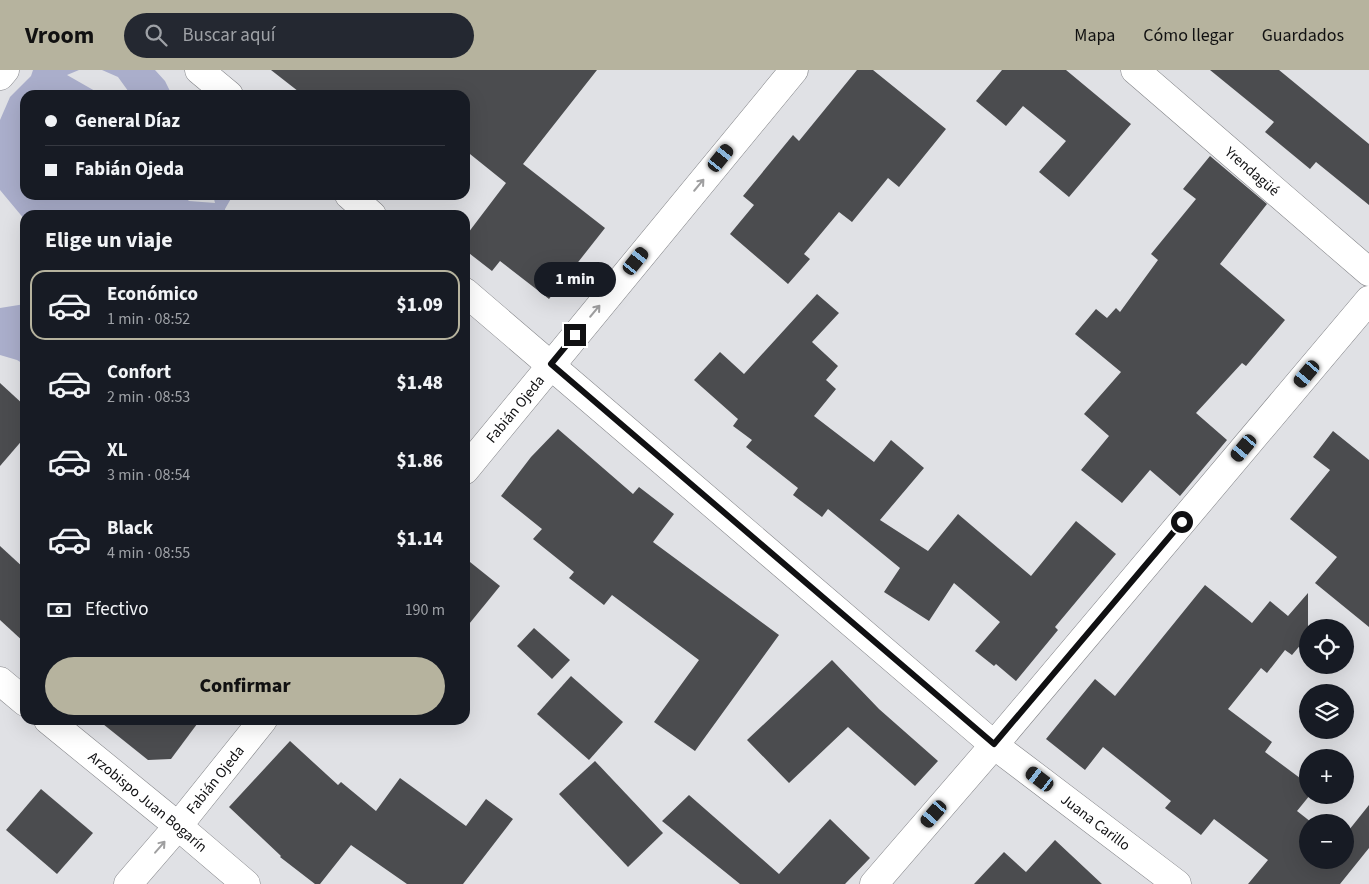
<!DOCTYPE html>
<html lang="es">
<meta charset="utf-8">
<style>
:root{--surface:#171b24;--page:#242831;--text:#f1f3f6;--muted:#9ea1a6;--line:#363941;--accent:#b6b39e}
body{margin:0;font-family:"Source Sans 3",sans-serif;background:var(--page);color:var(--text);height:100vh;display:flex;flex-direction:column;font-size:19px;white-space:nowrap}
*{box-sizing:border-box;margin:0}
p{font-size:16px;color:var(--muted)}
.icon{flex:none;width:28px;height:28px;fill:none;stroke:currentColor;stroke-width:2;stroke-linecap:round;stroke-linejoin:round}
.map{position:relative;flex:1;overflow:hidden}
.sheet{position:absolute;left:20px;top:140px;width:450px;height:515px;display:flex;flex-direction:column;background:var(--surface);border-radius:15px;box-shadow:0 5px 20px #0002}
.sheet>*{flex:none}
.hud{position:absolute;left:20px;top:20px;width:450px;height:110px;border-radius:15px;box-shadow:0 5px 20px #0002;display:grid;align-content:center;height:110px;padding:0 25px;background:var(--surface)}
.controls{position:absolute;left:1299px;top:549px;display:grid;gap:10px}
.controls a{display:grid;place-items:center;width:55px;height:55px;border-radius:50%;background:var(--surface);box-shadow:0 5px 20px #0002;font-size:25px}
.end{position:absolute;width:22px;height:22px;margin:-11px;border:6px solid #101012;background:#fff;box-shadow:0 0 0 2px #fff}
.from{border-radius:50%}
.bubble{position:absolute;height:35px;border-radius:18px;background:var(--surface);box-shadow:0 5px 20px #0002;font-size:16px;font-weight:800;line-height:35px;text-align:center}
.car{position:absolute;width:15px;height:30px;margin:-15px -8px;border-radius:6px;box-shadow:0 0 4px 1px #0007;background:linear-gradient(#222 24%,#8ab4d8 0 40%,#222 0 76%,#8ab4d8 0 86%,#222 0)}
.hud b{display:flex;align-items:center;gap:18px;height:48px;font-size:19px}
.hud b+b{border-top:1px solid var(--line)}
.hud i{width:12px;height:12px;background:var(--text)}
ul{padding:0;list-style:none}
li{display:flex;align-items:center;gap:15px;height:70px;margin:0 10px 8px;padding:0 15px;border:2px solid transparent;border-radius:15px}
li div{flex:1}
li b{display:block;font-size:19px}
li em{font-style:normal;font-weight:800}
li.current{border-color:var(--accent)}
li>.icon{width:45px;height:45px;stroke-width:1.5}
h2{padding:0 25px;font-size:22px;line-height:60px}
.pay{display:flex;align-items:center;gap:12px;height:55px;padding:0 25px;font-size:19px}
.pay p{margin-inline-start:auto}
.button{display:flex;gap:10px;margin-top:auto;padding:10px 25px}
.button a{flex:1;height:58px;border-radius:30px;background:var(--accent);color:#111;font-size:20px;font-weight:800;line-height:58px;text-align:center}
header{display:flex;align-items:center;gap:30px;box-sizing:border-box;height:70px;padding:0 25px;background:var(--accent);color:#111}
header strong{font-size:24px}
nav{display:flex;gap:28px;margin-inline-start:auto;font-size:18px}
.search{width:350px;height:45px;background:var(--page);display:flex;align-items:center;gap:12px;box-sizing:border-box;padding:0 18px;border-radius:28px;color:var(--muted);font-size:19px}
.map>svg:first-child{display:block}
</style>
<header>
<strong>Vroom</strong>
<div class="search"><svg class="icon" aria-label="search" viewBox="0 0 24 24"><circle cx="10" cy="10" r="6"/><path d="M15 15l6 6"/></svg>Buscar aquí</div>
<nav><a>Mapa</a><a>Cómo llegar</a><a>Guardados</a></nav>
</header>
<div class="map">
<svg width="1369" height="814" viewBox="0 0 1369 814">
<rect width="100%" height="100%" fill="#e0e1e5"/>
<g fill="#aaaecb">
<path d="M33,0H79L67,5L102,25H25V125H183L189,131L215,133L213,125H233L225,139V145H25V150L0,120V50L10,27L31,6Z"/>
<path d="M102,0H155L165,11L172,25H131L118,7Z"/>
<path d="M25,234V295L17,290L0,285V238Z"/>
</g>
<g fill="#4b4c4f">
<path d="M271,0H597L523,94L605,158L549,229L500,191L492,201L465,180V167L506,113L465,80V25H303Z"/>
<path d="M857,0H873L946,59L899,117L888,108L852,152L839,142L804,184L810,189L788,214L730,164L754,135L743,126L793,65L799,71Z"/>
<path d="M1002,0H1066L1131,54L1069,127L1039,102L1066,71L1023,36L1006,56L976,31Z"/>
<path d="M1210,0H1279L1369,74V135L1316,92L1310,99L1265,62L1274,52Z"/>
<path d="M1210,86L1267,134L1220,194L1285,250L1246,296L1242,293L1196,343L1227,370L1180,426L1150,400L1122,433L1081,400L1109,366L1084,344L1121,302L1075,264L1096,239L1107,248L1116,238L1120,242L1158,190L1151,184L1196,129L1183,119Z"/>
<path d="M817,224L839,243L812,272L838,296L826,310L836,319L814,346L874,392L891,370L924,398L880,450L928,481L958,444L1031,506L1076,451L1116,484L1055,557L1058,560L1016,611L996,594L994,596L975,581L1000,552L954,513L929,551L884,522L900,498L828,439L822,447L793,425L798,418L746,377L752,370L733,356L738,349L694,310L720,282L744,304Z"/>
<path d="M0,313L25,336V367L0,396Z"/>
<path d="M558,359L633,424L639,417L674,444L653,472L779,565L695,681L654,652L699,590L612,525L604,535L569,508L574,502L533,469L542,459L501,426L531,387Z"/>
<path d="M1333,361L1369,390V557L1315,513L1337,487L1290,449L1330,400L1313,387Z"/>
<path d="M0,476L25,499V573L0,550Z"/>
<path d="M465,488L500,516L465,559Z"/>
<path d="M1205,515L1252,553L1270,531L1288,546L1308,523V566L1292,585L1285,580L1267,603L1261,598L1228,639L1272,672L1265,682L1308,714V725H1310L1297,741L1311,752H1308V790H1345V765L1369,735V778L1340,814H1248L1268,790L1214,749L1201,765L1165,738L1171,731L1103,677L1085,700L1046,669L1095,609L1115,626Z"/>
<path d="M534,558L570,590L552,609L517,576Z"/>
<path d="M832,590L879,639L938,691L915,716L848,657L789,713L747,670Z"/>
<path d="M571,606L623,652L589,690L537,644Z"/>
<path d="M98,650H200L171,689L148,690Z"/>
<path d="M290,671L338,715L341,712L376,741L400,708L466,756L486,729L513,749L463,814H407L351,775L320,814H315L280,787L281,786L229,737Z"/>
<path d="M595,691L663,763L628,797L559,724Z"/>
<path d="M41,719L93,763L57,804L6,760Z"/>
<path d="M689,725L779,804L830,749L870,788L845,814H740L662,751Z"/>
<path d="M1055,770L1102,814H974L1004,782L1026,802Z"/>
</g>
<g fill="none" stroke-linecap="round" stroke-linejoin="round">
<defs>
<g id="street">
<path d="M199,0L229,25"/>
<path id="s1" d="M1135,0L1369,202"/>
<path d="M0,6L5,0"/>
<path d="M349,125L372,145"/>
<path id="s2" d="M465,222L994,675L1177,814"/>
<path id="s3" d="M465,400L794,0"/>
<path d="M0,611L25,632"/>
<path id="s4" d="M48,650L178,756L246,814"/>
<path id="s5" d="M128,814L178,756L263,650"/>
<path d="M874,814L994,675L1369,230"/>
</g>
</defs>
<use href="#street" stroke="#828387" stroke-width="29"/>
<use href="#street" stroke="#fff" stroke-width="28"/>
</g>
<defs><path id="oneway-shaft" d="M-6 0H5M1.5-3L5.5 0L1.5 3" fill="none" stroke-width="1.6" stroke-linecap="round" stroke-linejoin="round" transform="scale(1.25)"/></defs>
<g stroke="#9f9fa0">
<use href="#oneway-shaft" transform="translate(699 115) rotate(-50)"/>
<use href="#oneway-shaft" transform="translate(595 241) rotate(-50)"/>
<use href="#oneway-shaft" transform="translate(160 777) rotate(-49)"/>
</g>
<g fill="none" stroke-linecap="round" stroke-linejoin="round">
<path stroke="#101012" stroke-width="6" d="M575,265L551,294L994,674L1182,452"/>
</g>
<g text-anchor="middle" stroke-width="5" stroke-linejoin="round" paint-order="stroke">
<g font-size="15" fill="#101012" stroke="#edeef2">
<text dy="5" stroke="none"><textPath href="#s1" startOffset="155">Yrendagüé</textPath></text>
<text dy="5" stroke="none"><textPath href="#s3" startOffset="79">Fabián Ojeda</textPath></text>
<text dy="5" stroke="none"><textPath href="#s5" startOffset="136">Fabián Ojeda</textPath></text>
<text dy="5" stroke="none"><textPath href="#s4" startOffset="129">Arzobispo Juan Bogarín</textPath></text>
<text dy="5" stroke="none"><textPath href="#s2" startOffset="824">Juana Carillo</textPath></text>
</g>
</g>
</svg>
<div class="controls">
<a><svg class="icon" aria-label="locate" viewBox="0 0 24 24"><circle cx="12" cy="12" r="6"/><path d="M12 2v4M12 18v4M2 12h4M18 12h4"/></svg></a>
<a><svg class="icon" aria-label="layers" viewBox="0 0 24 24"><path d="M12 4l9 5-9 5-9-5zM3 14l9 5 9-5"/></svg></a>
<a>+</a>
<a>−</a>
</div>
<i class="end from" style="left:1182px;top:452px"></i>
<i class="end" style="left:575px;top:265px"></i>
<div class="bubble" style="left:534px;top:192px;width:82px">1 min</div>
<i class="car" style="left:721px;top:88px;rotate:39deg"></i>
<i class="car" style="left:636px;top:191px;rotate:39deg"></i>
<i class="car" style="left:1307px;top:304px;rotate:220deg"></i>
<i class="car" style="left:1244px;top:378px;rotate:220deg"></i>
<i class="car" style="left:1040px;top:709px;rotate:307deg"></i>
<i class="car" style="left:934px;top:744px;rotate:221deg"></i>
<div class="hud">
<b><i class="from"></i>General Díaz</b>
<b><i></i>Fabián Ojeda</b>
</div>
<section class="sheet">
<h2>Elige un viaje</h2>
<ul>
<li class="current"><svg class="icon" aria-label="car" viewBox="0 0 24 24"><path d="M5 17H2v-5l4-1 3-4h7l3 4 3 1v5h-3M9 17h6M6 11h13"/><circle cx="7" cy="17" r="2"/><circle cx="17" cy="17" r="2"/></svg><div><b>Económico</b><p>1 min · 08:52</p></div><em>$1.09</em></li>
<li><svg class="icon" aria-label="car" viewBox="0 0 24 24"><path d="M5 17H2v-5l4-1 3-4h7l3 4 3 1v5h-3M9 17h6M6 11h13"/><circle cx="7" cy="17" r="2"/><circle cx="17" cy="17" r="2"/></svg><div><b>Confort</b><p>2 min · 08:53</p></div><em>$1.48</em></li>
<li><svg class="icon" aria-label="car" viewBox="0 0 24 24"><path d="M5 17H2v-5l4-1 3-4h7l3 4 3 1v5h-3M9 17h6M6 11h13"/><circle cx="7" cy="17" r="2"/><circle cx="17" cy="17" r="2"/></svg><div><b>XL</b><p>3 min · 08:54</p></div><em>$1.86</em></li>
<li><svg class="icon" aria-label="car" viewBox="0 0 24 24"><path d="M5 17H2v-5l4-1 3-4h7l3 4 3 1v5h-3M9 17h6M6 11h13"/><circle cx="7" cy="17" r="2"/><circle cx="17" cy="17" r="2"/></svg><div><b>Black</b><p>4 min · 08:55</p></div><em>$1.14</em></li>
</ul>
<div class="pay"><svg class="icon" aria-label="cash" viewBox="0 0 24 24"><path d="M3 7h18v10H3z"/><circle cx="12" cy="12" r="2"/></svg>Efectivo<p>190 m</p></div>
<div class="button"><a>Confirmar</a></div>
</section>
</div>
